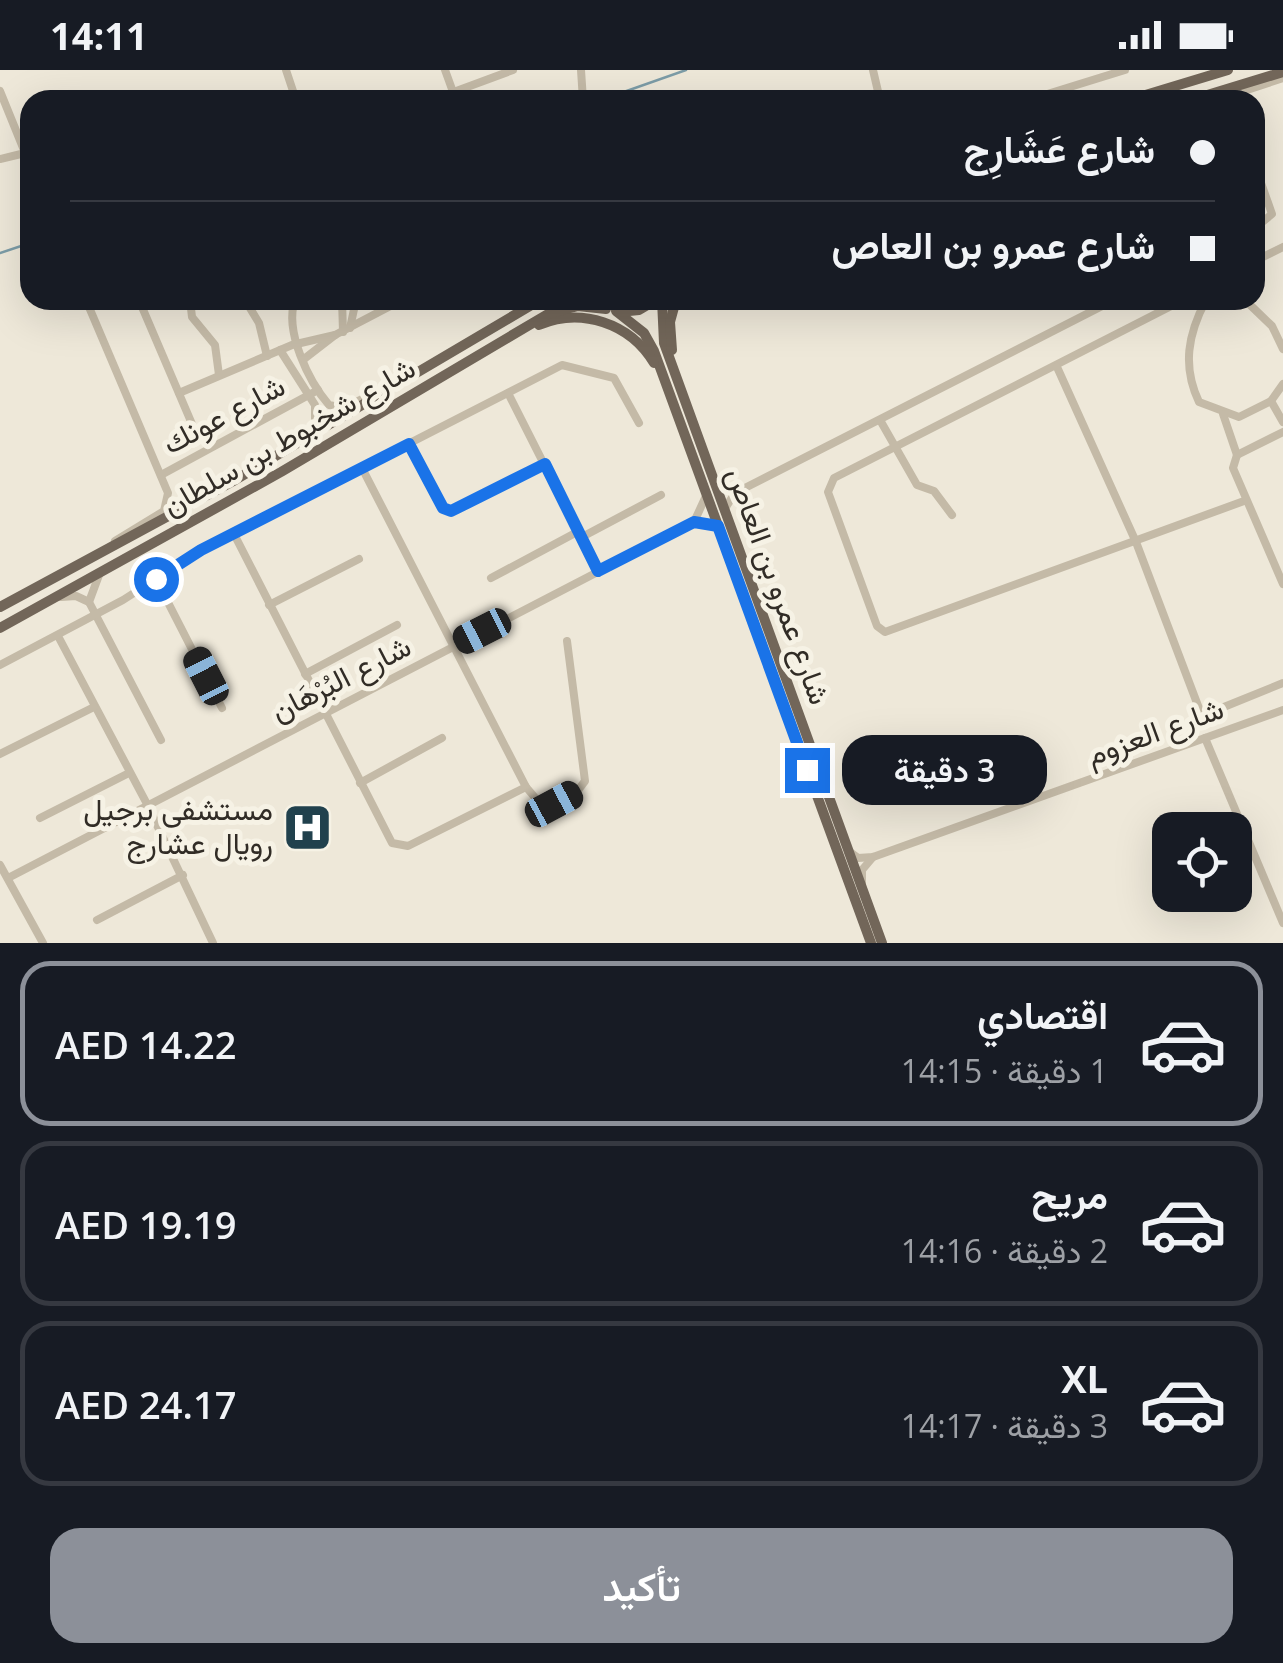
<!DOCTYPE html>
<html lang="ar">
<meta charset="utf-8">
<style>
:root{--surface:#171b24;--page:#242831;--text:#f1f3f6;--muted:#9ea1a6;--line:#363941;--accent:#8c9099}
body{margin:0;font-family:"Open Sans",Vazirmatn,sans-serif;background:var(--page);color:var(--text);direction:rtl;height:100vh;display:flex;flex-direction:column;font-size:38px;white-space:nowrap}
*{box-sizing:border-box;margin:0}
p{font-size:32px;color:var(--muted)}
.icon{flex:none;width:55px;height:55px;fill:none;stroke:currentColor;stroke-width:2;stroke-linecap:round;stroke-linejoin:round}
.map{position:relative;height:873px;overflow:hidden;direction:ltr}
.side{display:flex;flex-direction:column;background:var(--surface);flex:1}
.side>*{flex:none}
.hud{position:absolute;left:20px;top:20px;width:1245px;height:220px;border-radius:30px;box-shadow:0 10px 40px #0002;direction:rtl;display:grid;align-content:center;height:220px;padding:0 50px;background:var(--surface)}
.buttons{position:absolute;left:1152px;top:742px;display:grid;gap:20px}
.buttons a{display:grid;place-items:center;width:100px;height:100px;border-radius:20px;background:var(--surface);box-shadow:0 10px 40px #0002;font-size:50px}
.end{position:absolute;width:45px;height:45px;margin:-22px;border:12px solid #1a73e8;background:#fff;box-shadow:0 0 0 5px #fff}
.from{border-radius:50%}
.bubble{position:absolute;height:70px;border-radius:30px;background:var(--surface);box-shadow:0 10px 40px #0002;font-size:32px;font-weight:600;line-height:70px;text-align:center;direction:rtl}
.car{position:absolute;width:30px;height:60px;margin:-30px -15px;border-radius:12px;box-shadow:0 0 8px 2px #0007;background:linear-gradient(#222 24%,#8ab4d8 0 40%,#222 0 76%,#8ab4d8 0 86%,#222 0)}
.hud b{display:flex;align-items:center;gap:35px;height:95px;font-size:38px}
.hud b+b{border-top:2px solid var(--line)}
.hud i{width:25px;height:25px;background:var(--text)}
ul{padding:18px 0 0;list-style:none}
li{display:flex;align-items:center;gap:30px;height:165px;margin:0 20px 15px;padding:0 30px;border:5px solid var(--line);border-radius:30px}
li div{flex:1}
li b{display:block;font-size:38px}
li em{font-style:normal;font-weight:600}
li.on{border-color:var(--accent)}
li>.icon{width:90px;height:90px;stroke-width:1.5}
.cta{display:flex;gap:20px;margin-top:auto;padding:20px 50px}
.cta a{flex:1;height:115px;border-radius:30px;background:var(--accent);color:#fff;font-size:40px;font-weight:600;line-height:115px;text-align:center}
.status{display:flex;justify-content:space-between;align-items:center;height:70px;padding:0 50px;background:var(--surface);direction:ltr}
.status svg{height:28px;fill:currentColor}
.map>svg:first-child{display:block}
</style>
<div class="status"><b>14:11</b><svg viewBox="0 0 49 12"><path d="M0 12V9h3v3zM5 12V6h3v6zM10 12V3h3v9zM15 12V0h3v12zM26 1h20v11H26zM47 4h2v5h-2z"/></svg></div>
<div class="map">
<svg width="1283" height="873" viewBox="0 0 1283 873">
<rect width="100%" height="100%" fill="#eee8d9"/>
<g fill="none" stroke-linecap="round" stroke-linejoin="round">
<g stroke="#7c9ca7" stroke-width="2.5">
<path d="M601,30L686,0"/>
<path d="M0,183L30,173"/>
</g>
<g stroke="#c4baa7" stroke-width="8">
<path d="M286,0L296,30"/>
<path d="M445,0L453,22"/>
<path d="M581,0L583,30"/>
<path d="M873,0L880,30"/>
<path d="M0,21L30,95"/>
<path d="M432,30L513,0"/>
<path d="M1028,30L1125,0"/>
<path d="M1235,30L1244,21L1283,8"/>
<path d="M0,89L25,83"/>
<path d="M1255,96L1272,144L1255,158"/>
<path d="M1255,191L1283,177"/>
<path d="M86,230L168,423L164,441L115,471"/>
<path d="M139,230L198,368"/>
<path d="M190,230L192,247L215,275L219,305"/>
<path d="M245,230L259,253L267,286"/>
<path d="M295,230C284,261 309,312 329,335L343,338L383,319"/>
<path d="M342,230L343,262"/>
<path d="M1183,230L834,408L828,422L877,556L885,562L1244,431"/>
<path d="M1206,230C1188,264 1182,296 1199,332L1239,347L1271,331L1283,314"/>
<path d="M1245,230L1272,256L1283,279"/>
<path d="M350,258L356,230"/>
<path d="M280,280L315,335V362"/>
<path d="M304,289L335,265L402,230"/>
<path d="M1057,297L1136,472L1200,641L1209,643L1283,613"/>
<path d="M179,323L292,275L335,265"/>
<path d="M508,323L598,501"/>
<path d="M1271,331L1283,352"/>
<path d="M1223,344L1237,385"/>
<path d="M880,350L917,415L934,421L952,445"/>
<path d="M1283,362L1237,385L1233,398L1283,514"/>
<path d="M409,374L443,438L451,441L545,394"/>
<path d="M362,398L526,717L543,737L576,723L585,711L567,571"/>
<path d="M161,405L318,320"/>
<path d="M724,440L735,423L1114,230"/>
<path d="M234,464L392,773L408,776L526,717"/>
<path d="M582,467L661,425"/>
<path d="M99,505L89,532L161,670"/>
<path d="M491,508L579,461"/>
<path d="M156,509L222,638"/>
<path d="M61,527L76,526L89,532"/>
<path d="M269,535L359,489"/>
<path d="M58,566L147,734L213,873"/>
<path d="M0,595L123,530L201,480L562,295L614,308L639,353"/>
<path d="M305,604L397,555"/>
<path d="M1205,668L1283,853"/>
<path d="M0,684L94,637"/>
<path d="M360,713L442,668"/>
<path d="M40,748L129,703"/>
<path d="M850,782L858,788L873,787L1283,640"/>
<path d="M0,795L43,873"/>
<path d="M10,807L694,452L706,426"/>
<path d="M862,813V800L873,787"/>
<path d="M97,850L183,805"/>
</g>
<g stroke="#726659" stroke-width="10">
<path d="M1129,30L1228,0"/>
<path d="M1191,30L1283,2"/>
<path d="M662,230L664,273L882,873"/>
<path d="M616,241L644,263L654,281L871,873"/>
<path d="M619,242L639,240L656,230"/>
<path d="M539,255C581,237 630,253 654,293"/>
<path d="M672,280L670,252L676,230"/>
<path d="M0,537L235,410L540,230"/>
<path d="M0,558L281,402L548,244L578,236L606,239"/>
</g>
</g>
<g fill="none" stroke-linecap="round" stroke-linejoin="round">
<path stroke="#1a73e8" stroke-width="12" d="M156,509L201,480L409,374L443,438L451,441L545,394L598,501L694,452L718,456L807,700"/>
</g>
<defs>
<symbol id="hospital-square" viewBox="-11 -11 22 22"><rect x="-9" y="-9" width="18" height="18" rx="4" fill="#21414d" stroke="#f6f2e5"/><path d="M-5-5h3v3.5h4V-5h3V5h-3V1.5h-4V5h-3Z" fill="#fff"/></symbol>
</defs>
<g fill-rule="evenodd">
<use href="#hospital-square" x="280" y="730" width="55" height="55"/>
</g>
<g text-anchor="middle" stroke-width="10" stroke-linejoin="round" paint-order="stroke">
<g font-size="30" fill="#312c26" stroke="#f6f2e5">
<text transform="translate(224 345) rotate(-28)" y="10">شارع عونك</text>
<text transform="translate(289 367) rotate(-30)" y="10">شارع شخبوط بن سلطان</text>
<text transform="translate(778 516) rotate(70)" y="10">شارع عمرو بن العاص</text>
<text transform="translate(341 609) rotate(-27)" y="10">شارع البُرْهَان</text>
<text transform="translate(1155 662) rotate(-20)" y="10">شارع العزوم</text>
</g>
<g font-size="30" fill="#312c26" stroke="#f6f2e5" text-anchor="end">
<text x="273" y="750">مستشفى برجيل<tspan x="273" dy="34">رويال عشارج</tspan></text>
</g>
</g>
</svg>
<div class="buttons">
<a><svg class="icon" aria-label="locate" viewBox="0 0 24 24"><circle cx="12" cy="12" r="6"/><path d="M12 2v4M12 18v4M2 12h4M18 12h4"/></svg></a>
</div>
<i class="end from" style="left:156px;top:509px"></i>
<i class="end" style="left:807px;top:700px"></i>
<div class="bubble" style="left:842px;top:665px;width:205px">3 دقيقة</div>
<i class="car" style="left:482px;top:561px;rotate:243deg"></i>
<i class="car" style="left:206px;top:606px;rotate:333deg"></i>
<i class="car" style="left:554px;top:734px;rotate:62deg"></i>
<div class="hud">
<b><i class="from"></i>شارع عَشَارِج</b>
<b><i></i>شارع عمرو بن العاص</b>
</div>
</div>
<section class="side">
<ul>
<li class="on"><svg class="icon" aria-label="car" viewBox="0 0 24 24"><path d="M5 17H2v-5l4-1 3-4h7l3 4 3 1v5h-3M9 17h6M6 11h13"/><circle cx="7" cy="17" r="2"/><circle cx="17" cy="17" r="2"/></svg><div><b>اقتصادي</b><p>1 دقيقة · 14:15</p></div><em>AED 14.22</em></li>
<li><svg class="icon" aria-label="car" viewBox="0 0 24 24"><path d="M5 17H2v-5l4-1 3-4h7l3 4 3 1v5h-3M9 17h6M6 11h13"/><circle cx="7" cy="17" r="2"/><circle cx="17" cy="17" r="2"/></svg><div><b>مريح</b><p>2 دقيقة · 14:16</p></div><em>AED 19.19</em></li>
<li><svg class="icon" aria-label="car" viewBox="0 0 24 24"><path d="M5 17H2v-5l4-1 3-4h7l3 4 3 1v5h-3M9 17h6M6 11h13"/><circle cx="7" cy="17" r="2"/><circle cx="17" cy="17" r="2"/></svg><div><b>XL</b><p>3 دقيقة · 14:17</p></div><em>AED 24.17</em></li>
</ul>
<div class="cta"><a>تأكيد</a></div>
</section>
